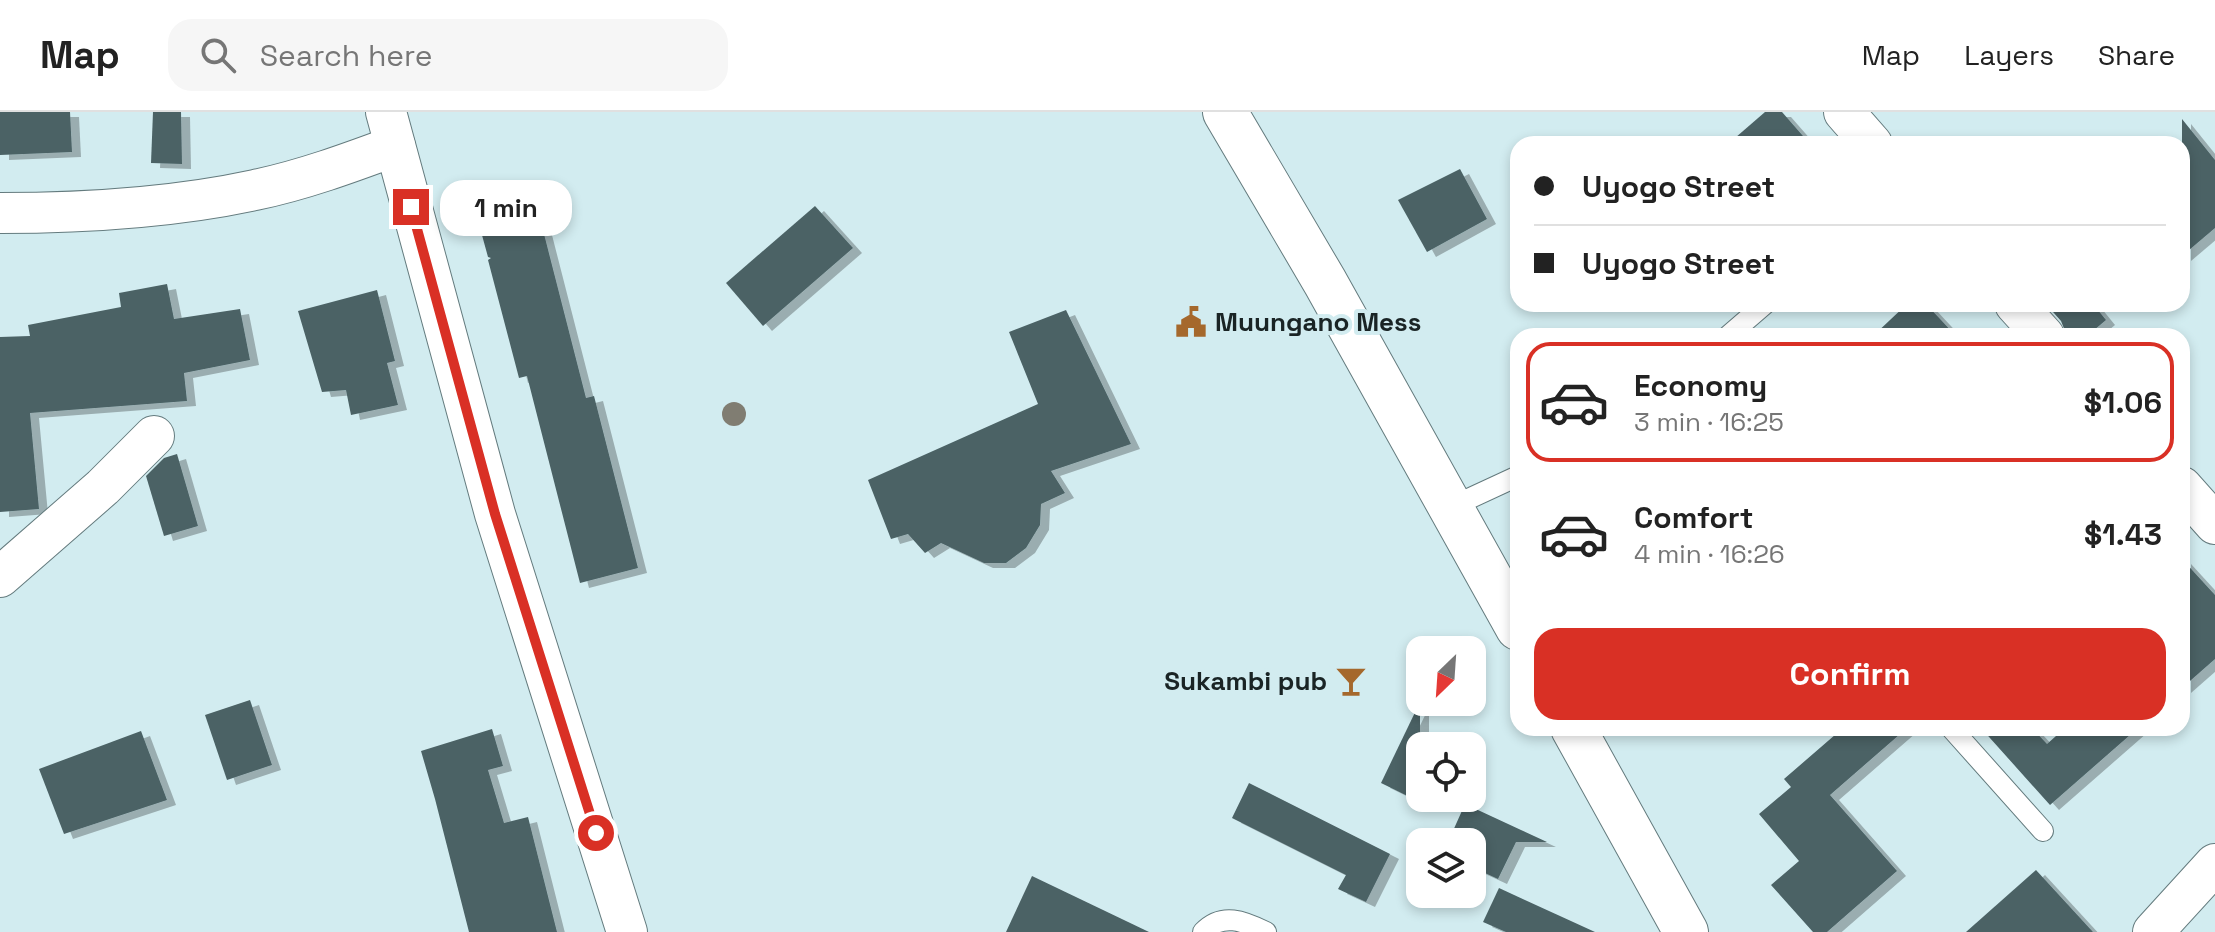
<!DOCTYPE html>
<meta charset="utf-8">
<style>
:root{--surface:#fff;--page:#f6f6f6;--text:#222;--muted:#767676;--line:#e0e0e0;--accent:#d93025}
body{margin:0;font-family:"Space Grotesk",sans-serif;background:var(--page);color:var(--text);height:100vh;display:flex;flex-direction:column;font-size:30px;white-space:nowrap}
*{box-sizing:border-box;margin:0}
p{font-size:26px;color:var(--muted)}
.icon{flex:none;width:44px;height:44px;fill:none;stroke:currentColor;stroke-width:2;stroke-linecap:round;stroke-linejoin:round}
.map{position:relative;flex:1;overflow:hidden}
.details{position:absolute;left:1510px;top:216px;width:680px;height:408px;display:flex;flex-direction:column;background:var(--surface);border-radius:24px;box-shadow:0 4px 12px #0003}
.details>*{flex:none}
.top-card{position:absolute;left:1510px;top:24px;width:680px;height:176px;border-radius:24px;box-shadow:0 4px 12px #0003;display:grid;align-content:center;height:176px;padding:0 24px;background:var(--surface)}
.needle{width:52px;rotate:205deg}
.controls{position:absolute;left:1406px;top:524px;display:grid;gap:16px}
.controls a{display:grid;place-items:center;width:80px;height:80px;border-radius:16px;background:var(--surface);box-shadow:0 4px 12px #0003;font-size:40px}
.end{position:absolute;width:36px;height:36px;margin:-18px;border:10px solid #d93025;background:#fff;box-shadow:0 0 0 4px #fff}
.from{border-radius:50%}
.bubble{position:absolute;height:56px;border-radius:24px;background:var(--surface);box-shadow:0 4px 12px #0003;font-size:26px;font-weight:700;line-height:56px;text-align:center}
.top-card b{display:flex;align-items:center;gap:28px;height:76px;font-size:30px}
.top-card b+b{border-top:2px solid var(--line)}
.top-card i{width:20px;height:20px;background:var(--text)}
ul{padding:14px 0 0;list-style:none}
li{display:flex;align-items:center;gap:24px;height:120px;margin:0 16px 12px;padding:0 8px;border:4px solid transparent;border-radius:24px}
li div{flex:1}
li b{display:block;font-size:30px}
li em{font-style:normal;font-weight:700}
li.selected{border-color:var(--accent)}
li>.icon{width:72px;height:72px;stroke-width:1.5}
.button{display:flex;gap:16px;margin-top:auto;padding:16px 24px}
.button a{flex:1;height:92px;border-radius:24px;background:var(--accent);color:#fff;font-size:32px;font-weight:700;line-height:92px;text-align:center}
header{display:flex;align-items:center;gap:48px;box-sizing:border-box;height:112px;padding:0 40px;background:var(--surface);border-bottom:2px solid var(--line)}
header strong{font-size:38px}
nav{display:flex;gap:44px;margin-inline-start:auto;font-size:28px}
.search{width:560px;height:72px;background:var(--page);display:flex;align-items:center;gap:20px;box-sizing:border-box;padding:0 28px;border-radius:24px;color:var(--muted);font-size:30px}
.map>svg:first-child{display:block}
</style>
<header>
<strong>Map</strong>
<div class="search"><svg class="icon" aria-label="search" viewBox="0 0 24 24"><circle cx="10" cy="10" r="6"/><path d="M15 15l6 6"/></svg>Search here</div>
<nav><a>Map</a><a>Layers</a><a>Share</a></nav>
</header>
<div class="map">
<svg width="2215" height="820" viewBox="0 0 2215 820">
<defs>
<filter id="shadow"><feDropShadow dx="9" dy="5" stdDeviation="0" flood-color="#0004"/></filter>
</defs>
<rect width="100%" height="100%" fill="#d2ecf0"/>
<g fill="#4b6265" filter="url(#shadow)">
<path d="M0,0H70L72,40L0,43Z"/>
<path d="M153,0H181L182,52L151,51Z"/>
<path d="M1765,0H1782L1810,32H1728Z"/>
<path d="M2182,7L2215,48V116L2182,144Z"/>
<path d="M1460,57L1487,107L1427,140L1398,88Z"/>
<path d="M533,79L586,286L594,284L638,456L580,471L527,264L519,266L488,148L491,146L488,145L474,94Z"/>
<path d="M815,94L853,136L763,214L726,171Z"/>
<path d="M167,172L174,207L240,197L250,248L184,261L187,289L30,301L39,397L0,400V225L30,224L28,213L121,195L119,181Z"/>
<path d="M377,178L395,249L387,251L398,293L351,303L346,278L322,280L298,199Z"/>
<path d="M1907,192H1926L1956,224H1873Z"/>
<path d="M2046,192H2093L2106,208L2087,224H2067L2061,209Z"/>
<path d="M1066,198L1131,332L1051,359L1065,381L1041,392L1040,413L1026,436L1006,451H984L941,431L925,441L908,422L891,427L868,368L1038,292L1009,220Z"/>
<path d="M177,342L198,414L164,424L146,364L164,346Z"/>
<path d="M2182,447L2215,483V547L2182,576Z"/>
<path d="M250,588L272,653L227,668L205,603Z"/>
<path d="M1420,590V690L1381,671Z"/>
<path d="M1843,616H1907L1830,683L1897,759L1827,820H1813L1771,773L1799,749L1759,702L1791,675L1784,667Z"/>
<path d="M1981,616H2032L2047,632L2065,616H2138L2050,693Z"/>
<path d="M492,617L503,654L488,658L504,711L528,705L557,820H469L435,687L421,639Z"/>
<path d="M141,619L167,688L64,722L39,657Z"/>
<path d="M1249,671L1390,742L1366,790L1338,777L1346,763L1232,706Z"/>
<path d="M1465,692L1521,718L1547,730H1516L1498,767L1472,755V730H1448Z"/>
<path d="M2036,758L2093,820H1966Z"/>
<path d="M1032,764L1149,820H1006Z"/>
<path d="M1499,776L1595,820H1506L1483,810Z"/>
</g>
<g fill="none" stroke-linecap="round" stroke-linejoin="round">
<defs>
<g id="lane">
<path d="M1728,224L1765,192"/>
<path d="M1451,395L1518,364"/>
<path d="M1951,616L2043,719"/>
<path d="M1203,820C1222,800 1244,809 1266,820"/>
</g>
<g id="street">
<path d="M386,0L495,402L627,820"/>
<path d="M1844,0L1872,32"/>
<path d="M0,101C85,101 172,96 255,78C303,68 349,51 395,34"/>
<path d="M2015,192L2044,224"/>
<path d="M2182,375L2215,412"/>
<path d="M0,465L103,375L154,324"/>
<path d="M2153,820L2215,752"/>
</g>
<g id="secondary">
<path d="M1225,0L1325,170L1518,516"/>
<path d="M1573,616L1686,820"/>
</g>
</defs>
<use href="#lane" stroke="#647b7e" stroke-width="22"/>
<use href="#street" stroke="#647b7e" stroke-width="42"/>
<use href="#secondary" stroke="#647b7e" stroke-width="46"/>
<use href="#lane" stroke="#fff" stroke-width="20"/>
<use href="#street" stroke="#fff" stroke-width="40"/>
<use href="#secondary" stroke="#fff" stroke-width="44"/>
</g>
<circle fill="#807d72" cx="734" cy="302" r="12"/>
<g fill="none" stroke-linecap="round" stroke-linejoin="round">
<path stroke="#d93025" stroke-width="10" d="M411,95L495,402L596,721"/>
</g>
<defs>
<symbol id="civic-bare" viewBox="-9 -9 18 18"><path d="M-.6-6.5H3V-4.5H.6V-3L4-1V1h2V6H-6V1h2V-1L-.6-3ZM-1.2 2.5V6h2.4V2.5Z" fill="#a5682c" stroke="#d2ecf0" stroke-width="2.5" paint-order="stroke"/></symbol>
<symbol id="bar-bare" viewBox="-9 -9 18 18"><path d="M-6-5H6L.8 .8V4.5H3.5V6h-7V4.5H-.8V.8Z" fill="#a5682c" stroke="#d2ecf0" stroke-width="2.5" paint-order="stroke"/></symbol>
</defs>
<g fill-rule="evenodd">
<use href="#civic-bare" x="1169" y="188" width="44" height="44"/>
<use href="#bar-bare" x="1329" y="547" width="44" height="44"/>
</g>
<g text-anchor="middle" stroke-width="8" stroke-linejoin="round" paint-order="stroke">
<g font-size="26" font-weight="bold" fill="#1a2425" stroke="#d2ecf0" text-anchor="start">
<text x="1215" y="219">Muungano Mess</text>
<text x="1327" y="578" text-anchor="end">Sukambi pub</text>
</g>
</g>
</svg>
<div class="controls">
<a><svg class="needle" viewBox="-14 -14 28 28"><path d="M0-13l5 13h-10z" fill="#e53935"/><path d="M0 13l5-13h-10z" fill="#767676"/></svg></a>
<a><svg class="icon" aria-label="locate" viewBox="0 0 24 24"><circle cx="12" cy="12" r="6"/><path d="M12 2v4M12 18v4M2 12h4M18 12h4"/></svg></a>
<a><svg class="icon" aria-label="layers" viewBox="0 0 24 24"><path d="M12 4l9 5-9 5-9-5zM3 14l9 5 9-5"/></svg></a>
</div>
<i class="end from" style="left:596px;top:721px"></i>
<i class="end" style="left:411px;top:95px"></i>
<div class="bubble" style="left:440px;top:68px;width:132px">1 min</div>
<div class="top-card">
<b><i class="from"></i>Uyogo Street</b>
<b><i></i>Uyogo Street</b>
</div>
<section class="details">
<ul>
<li class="selected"><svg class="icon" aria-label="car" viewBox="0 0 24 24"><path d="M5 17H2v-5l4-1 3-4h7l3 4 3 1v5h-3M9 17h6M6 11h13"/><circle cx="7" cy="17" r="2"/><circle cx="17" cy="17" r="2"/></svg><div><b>Economy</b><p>3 min · 16:25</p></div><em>$1.06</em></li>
<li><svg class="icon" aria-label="car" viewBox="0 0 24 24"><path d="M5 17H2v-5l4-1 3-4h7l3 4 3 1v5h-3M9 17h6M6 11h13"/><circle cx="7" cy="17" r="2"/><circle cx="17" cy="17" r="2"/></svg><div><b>Comfort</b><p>4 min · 16:26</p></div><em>$1.43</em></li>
</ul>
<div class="button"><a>Confirm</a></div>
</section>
</div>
